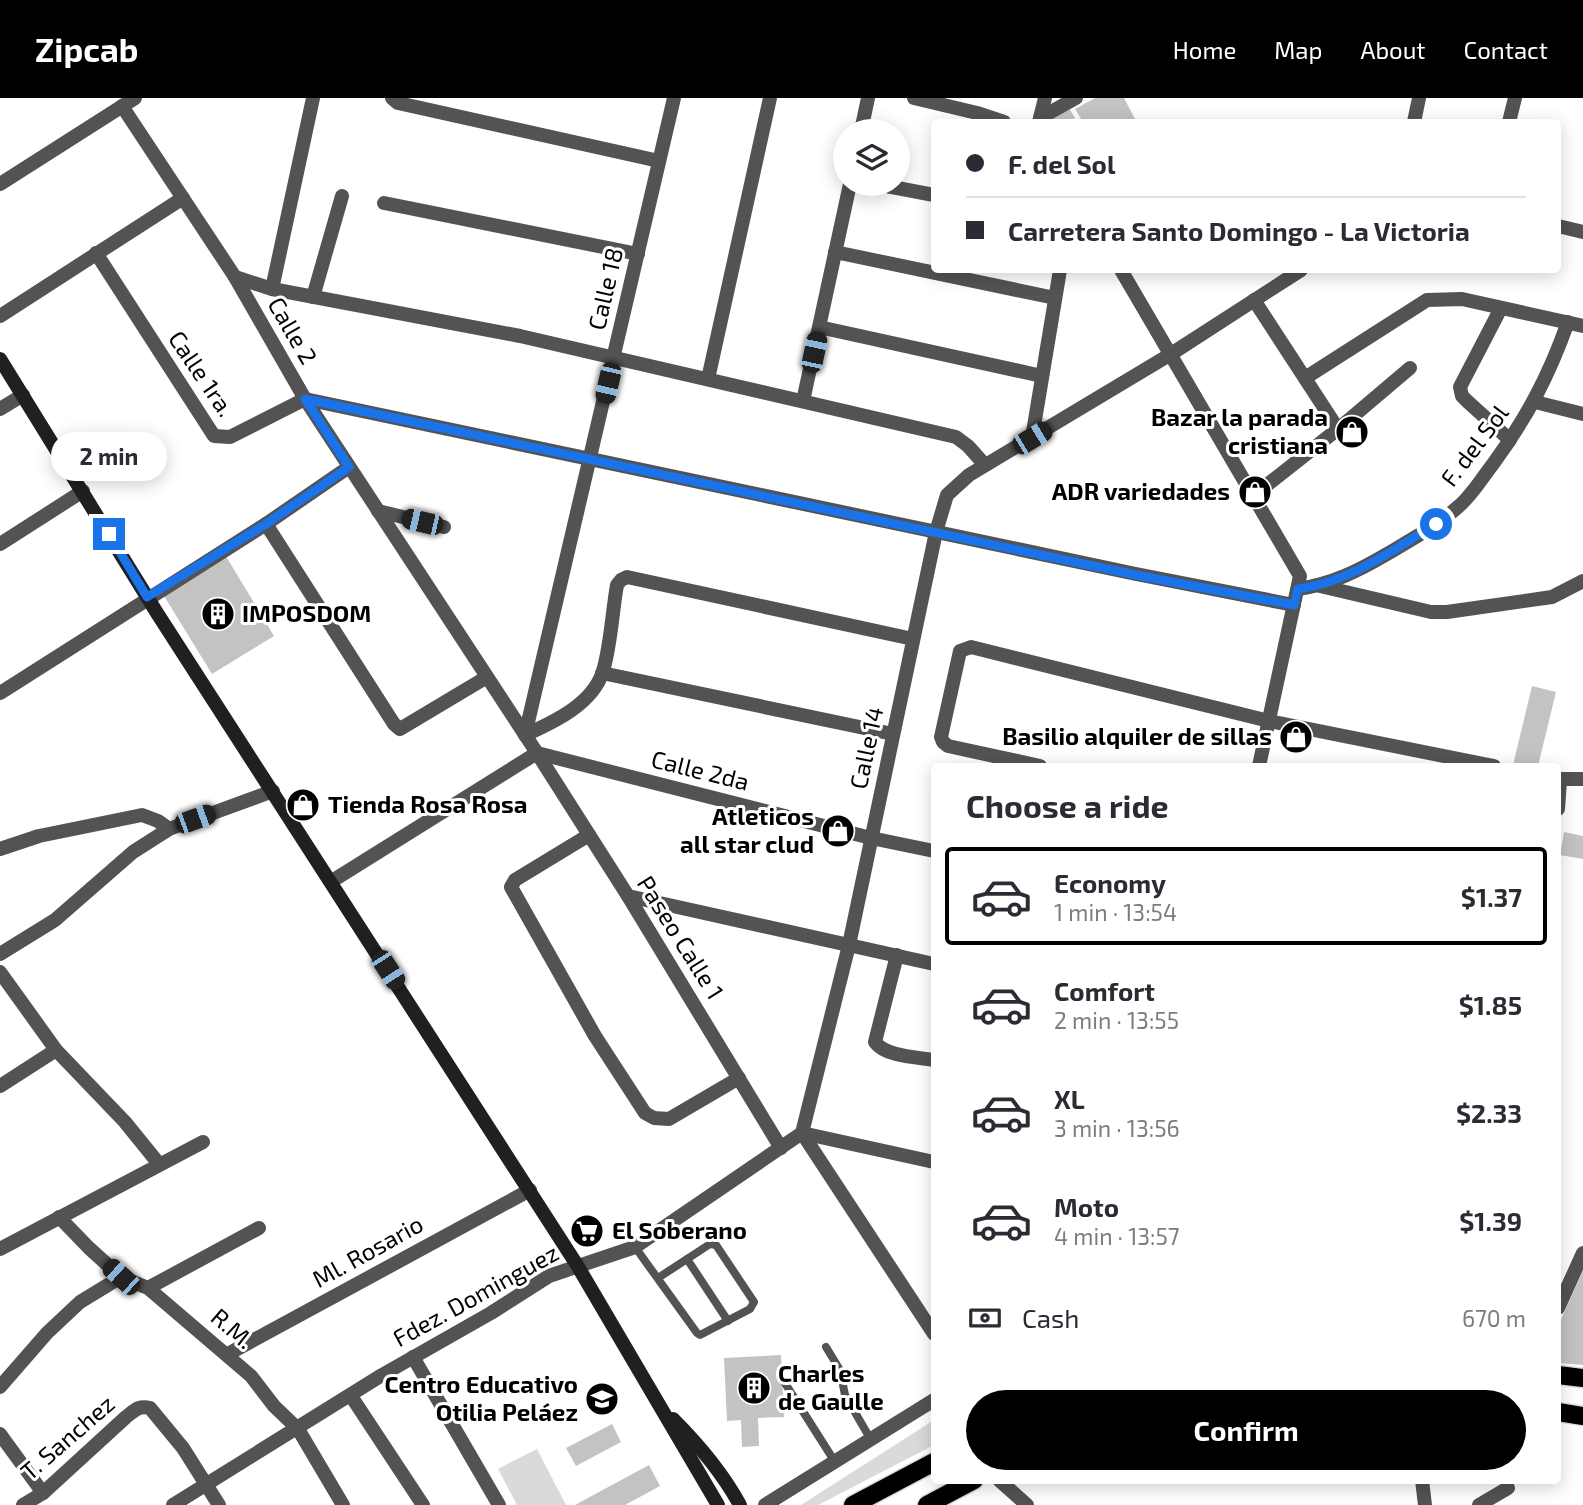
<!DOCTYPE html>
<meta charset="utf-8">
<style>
:root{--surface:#fff;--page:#f7f7f7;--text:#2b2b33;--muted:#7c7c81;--line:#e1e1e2;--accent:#000}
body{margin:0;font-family:"Exo 2",sans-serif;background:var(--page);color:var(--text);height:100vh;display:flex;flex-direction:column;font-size:26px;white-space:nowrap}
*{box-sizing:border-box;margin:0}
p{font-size:23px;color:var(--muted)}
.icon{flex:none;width:38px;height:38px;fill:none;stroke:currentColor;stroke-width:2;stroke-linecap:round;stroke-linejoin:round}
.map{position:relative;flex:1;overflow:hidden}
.details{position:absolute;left:931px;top:665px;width:630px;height:721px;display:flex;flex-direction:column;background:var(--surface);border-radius:7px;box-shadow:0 4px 18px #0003}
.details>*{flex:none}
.top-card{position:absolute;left:931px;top:21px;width:630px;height:154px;border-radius:7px;box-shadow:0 4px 18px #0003;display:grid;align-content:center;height:154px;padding:0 35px;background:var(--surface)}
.buttons{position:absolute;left:833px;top:21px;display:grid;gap:14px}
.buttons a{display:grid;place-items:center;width:77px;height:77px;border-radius:50%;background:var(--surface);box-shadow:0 4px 18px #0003;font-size:35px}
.end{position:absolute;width:32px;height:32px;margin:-16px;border:9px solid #1a73e8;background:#fff;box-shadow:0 0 0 4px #fff}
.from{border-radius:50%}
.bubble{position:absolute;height:49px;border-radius:24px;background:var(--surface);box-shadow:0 4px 18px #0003;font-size:23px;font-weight:700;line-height:49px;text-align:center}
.car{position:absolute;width:21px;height:42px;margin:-21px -10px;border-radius:9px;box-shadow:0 0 5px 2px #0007;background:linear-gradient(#222 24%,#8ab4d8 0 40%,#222 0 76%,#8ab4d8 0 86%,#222 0)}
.top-card b{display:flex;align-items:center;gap:24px;height:66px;font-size:26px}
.top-card b+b{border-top:2px solid var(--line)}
.top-card i{width:18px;height:18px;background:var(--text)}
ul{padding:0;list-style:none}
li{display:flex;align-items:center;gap:21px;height:98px;margin:0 14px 10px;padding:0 21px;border:4px solid transparent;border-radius:7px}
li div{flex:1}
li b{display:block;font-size:26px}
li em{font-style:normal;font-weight:700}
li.active{border-color:var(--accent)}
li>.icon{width:63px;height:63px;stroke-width:1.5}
h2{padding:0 35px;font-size:32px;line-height:84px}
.pay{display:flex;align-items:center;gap:18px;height:77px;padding:0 35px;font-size:26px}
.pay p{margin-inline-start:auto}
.primary-button{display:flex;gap:14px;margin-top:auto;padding:14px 35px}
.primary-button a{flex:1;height:80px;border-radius:42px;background:var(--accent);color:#fff;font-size:28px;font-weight:700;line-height:80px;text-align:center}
header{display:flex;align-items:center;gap:42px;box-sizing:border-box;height:98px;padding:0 35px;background:var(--accent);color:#fff}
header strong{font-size:33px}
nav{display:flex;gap:38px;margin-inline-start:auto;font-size:24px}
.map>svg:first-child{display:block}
</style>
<header>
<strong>Zipcab</strong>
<nav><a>Home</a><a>Map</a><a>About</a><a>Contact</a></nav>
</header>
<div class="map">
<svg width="1583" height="1407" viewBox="0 0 1583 1407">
<rect width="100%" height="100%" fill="#fff"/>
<g fill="#dadada">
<path d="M934,1322V1347L818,1407H801Z"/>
<path d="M537,1351L566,1407H517L498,1371Z"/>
</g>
<g fill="#c3c3c3">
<path d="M1095,0H1124L1136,23L1083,24L1075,11Z"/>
<path d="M1069,10L1075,20L1068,24H1045Z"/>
<path d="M224,455L274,538L212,576L161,493Z"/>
<path d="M1532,588L1556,594L1538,668H1521L1513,667Z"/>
<path d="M1564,734L1583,738V761L1560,757Z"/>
<path d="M1583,1173V1267L1558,1265V1228Z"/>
<path d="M781,1257L784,1319L758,1320L759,1348L742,1349L741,1322L727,1323L724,1260Z"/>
<path d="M612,1326L621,1344L576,1368L566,1350Z"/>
<path d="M649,1367L660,1388L625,1407H575Z"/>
</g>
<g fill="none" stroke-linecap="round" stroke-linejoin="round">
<defs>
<g id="primary">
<path d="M1558,1277L1583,1280"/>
<path d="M1558,1314L1583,1318"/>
<path d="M853,1407L934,1364"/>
<path d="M927,1407L974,1382"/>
</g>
</defs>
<use href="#primary" stroke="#dbdbdb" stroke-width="21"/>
<g stroke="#535353" stroke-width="8">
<path d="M635,1149L697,1235L700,1237L750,1211L754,1204L716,1147L710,1146L658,1180"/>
<path d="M687,1161L728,1223"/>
<path d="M826,1249L840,1272L845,1297L871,1342"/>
<path d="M783,1282L835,1364"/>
</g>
<g stroke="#535353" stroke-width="14">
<path d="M392,0L398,5L659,63"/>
<path d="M914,0L977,15L1004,24"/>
<path d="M122,8L235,179L305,301L537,655L628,798L781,1050"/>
<path d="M1040,20L1076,0"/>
<path d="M1039,24L1045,0"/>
<path d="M1414,24L1419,0"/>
<path d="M1509,24L1515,0"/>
<path d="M861,33L868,0"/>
<path d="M0,86L135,0"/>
<path d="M876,86L934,97"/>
<path d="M384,105L638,156"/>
<path d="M1558,128L1583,134"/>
<path d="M835,154L1055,200"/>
<path d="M96,155L214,338L230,339L305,301L1136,476L1294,507"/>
<path d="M1121,172L1300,478L1259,668"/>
<path d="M235,179L272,191L520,238L956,339L968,348L985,367"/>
<path d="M272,191L313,0"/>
<path d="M313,199L342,98"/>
<path d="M1254,202L1338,331"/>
<path d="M1501,210L1460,289L1462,298L1467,303L1510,342"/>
<path d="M0,218L183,100"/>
<path d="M819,229L1042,278"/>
<path d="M1305,280L1427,202L1462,201L1583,228"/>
<path d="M708,281L770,0"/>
<path d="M803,303L850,86"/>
<path d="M1535,304L1583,316"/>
<path d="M0,311L23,297"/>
<path d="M1032,340L1060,172"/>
<path d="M1253,398L1338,331L1410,270"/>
<path d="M378,413L444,429"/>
<path d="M266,426L394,626L400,631L487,579"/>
<path d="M0,446L83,393"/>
<path d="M1320,488L1431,514H1447L1552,499L1583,483"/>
<path d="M1298,491C1332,486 1358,473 1387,456C1411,442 1438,427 1459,408C1472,397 1482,380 1493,366C1527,319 1548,280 1568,224"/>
<path d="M602,575L893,636"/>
<path d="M0,595L266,426L349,369"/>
<path d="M525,637L674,0"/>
<path d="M525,637C554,624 593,606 603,573C611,546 612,515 617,487L621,482L627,479L913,541"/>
<path d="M537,655L871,740L934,753"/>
<path d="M1040,668L948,648L943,644L941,639L960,553L971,549L1269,623L1494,668"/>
<path d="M1558,681H1583"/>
<path d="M1558,711L1560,682"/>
<path d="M589,737L515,782L511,789L595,938L645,1015L654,1020L669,1021L739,980"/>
<path d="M0,751L39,738L142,717L158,723L169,731L273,693"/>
<path d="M332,783L537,655"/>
<path d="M628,798L934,866"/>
<path d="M0,856L55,822L133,754L169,731"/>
<path d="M897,857L875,944C886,959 917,959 934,962"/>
<path d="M0,874L56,952L125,1024L159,1066"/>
<path d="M0,988L56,952"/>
<path d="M802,1035L849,847L936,434L947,397L969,377L1171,256L1301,172"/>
<path d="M802,1035L934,1236"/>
<path d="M802,1035L934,1064"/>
<path d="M59,1119L89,1150L121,1179L148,1190L251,1278L274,1308L298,1331L343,1407"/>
<path d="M0,1151L203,1044"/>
<path d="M148,1190L259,1130"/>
<path d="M1558,1210L1583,1155"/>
<path d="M228,1256L530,1092"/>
<path d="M413,1259L499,1407"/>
<path d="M0,1289L47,1235L80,1204L121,1179"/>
<path d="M351,1298L423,1407"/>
<path d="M0,1336L43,1395"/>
<path d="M999,1382L1027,1407"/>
<path d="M1422,1382L1425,1407"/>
<path d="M23,1407L43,1395L126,1319C135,1312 139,1307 150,1310L183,1350L219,1407"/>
<path d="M173,1407L382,1277L491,1215L549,1178L635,1149L802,1035"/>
<path d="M765,1407L934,1302"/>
<path d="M1479,1407L1508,1390"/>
</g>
<g stroke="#202020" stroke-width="14">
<path d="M0,261L157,515L577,1167L718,1407"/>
<path d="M673,1321C699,1347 722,1374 740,1407"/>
</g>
<use href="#primary" stroke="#000" stroke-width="18"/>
</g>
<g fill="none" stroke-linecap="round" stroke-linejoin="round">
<path stroke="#1a73e8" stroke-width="9" d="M109,436L147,499L266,426L349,369L305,301L1136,477L1294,507L1298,491C1350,484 1391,453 1436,426"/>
</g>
<defs>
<symbol id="shop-disc" viewBox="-11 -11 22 22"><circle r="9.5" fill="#000" stroke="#fff"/><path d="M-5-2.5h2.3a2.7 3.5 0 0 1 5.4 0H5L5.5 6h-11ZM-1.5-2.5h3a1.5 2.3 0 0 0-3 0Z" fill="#fff"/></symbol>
<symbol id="building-disc" viewBox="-11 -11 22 22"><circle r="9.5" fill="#000" stroke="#fff"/><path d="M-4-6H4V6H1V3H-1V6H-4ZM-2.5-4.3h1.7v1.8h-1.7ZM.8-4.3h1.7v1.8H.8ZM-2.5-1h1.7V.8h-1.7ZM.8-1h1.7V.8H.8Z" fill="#fff"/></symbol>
<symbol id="supermarket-disc" viewBox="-11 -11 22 22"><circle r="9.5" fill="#000" stroke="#fff"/><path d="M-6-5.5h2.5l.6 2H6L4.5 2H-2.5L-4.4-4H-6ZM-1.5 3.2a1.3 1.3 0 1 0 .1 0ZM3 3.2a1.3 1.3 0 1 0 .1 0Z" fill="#fff"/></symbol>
<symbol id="school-disc" viewBox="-11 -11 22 22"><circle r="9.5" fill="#000" stroke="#fff"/><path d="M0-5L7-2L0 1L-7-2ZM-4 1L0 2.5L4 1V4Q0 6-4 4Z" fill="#fff"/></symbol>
</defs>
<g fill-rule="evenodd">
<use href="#shop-disc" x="1333" y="315" width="38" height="38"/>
<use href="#shop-disc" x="1236" y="375" width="38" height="38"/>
<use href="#building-disc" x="199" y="497" width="38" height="38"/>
<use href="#shop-disc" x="1277" y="620" width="38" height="38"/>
<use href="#shop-disc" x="284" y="688" width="38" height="38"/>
<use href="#shop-disc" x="819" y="714" width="38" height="38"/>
<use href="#supermarket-disc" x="568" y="1114" width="38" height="38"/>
<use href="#building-disc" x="735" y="1271" width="38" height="38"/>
<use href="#school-disc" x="583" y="1282" width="38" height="38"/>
</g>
<g text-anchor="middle" stroke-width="6" stroke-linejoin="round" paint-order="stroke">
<g font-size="24" fill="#000" stroke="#fff">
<text transform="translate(606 191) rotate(-77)" y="8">Calle 18</text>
<text transform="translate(292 233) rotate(60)" y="8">Calle 2</text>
<text transform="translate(201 276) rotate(56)" y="8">Calle 1ra.</text>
<text transform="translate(1475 348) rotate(-53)" y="8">F. del Sol</text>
<text transform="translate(867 650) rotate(-78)" y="8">Calle 14</text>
<text transform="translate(700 673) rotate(14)" y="8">Calle 2da</text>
<text transform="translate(680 840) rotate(58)" y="8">Paseo Calle 1</text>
<text transform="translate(368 1154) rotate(-29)" y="8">Ml. Rosario</text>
<text transform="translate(476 1198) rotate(-29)" y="8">Fdez. Dominguez</text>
<text transform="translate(232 1231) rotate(41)" y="8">R.M.</text>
<text transform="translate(68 1340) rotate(-41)" y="8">T. Sanchez</text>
</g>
<g font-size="24" font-weight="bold" fill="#000" stroke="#fff" text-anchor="end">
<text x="1328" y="328">Bazar la parada<tspan x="1328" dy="28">cristiana</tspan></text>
<text x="1230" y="402">ADR variedades</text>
<text x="242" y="524" text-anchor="start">IMPOSDOM</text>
<text x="1272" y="647">Basilio alquiler de sillas</text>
<text x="328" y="715" text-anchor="start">Tienda Rosa Rosa</text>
<text x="814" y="727">Atleticos<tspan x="814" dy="28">all star clud</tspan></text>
<text x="612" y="1141" text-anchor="start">El Soberano</text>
<text x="778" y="1284" text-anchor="start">Charles<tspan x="778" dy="28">de Gaulle</tspan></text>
<text x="578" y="1295">Centro Educativo<tspan x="578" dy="28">Otilia Peláez</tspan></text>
</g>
</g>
</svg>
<div class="buttons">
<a><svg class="icon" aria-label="layers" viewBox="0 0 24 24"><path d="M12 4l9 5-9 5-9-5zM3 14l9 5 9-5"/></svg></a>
</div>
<i class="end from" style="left:1436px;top:426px"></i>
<i class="end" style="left:109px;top:436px"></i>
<div class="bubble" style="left:51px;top:334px;width:116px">2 min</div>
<i class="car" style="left:814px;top:254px;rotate:12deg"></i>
<i class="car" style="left:608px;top:285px;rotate:193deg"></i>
<i class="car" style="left:1032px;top:340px;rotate:59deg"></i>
<i class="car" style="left:422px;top:424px;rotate:283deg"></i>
<i class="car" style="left:195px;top:721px;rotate:70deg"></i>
<i class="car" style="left:388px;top:872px;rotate:147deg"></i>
<i class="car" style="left:121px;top:1179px;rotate:312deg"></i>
<div class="top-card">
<b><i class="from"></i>F. del Sol</b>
<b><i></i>Carretera Santo Domingo - La Victoria</b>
</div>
<section class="details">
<h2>Choose a ride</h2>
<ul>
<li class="active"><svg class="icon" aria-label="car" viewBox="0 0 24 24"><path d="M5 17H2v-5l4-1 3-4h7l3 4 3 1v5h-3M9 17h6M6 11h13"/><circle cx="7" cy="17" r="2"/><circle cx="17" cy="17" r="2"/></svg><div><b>Economy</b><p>1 min · 13:54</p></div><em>$1.37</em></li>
<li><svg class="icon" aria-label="car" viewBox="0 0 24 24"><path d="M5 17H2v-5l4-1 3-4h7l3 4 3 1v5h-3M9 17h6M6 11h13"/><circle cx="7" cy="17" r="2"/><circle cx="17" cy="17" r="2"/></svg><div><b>Comfort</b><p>2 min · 13:55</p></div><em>$1.85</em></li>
<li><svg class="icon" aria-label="car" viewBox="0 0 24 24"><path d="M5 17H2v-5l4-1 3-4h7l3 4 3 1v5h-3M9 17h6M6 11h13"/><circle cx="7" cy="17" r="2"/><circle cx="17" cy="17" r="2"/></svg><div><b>XL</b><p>3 min · 13:56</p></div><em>$2.33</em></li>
<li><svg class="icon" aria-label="car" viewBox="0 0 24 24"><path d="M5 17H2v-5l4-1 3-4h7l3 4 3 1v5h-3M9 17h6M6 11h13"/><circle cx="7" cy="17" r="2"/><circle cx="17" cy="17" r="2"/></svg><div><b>Moto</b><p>4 min · 13:57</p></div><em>$1.39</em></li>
</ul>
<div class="pay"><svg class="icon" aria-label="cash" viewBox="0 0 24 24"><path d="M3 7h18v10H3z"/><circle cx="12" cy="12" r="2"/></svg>Cash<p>670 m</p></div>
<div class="primary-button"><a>Confirm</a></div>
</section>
</div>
